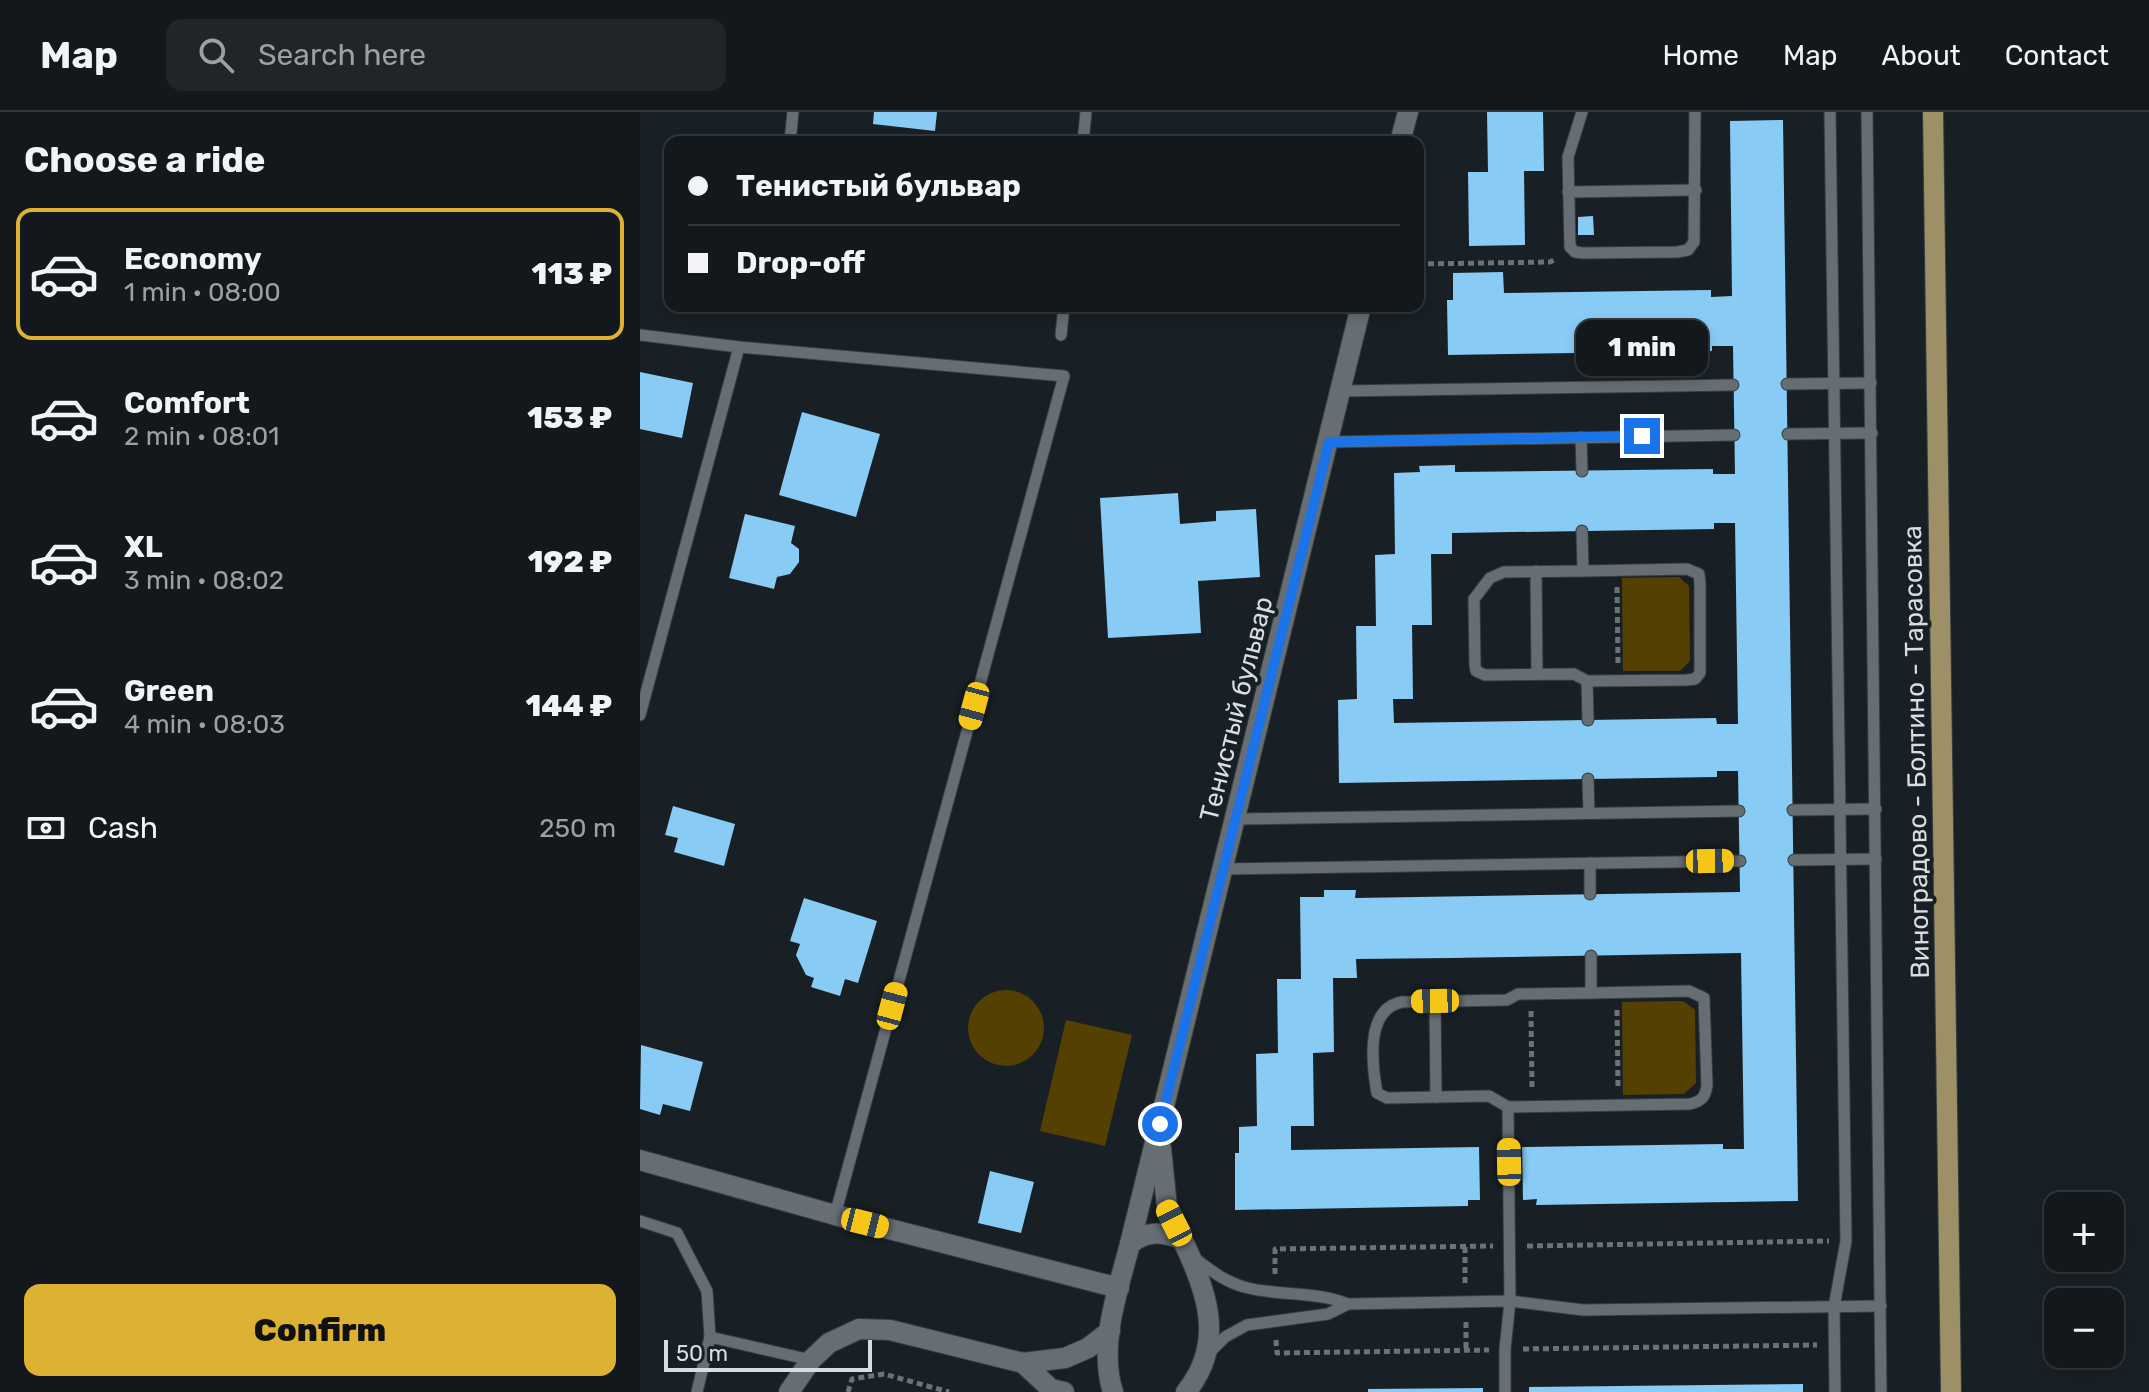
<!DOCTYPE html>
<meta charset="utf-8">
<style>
:root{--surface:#13181c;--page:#202529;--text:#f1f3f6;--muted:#9da0a3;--line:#32373b;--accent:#ddb233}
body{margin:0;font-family:Rubik,sans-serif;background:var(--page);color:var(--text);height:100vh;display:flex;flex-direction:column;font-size:30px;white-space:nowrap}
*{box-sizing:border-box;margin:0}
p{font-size:26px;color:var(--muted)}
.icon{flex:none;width:44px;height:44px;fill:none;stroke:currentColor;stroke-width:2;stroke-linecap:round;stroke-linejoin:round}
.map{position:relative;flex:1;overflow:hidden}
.sheet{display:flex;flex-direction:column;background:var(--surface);width:640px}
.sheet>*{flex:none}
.guide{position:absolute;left:24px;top:24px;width:760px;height:176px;border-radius:16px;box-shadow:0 4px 12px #0003,0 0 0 2px var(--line);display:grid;align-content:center;height:176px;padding:0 24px;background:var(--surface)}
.controls{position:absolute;left:1404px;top:1080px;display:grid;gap:16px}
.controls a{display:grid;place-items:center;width:80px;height:80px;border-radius:16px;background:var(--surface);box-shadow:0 4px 12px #0003,0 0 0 2px var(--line);font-size:40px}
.scale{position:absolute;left:24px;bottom:20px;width:208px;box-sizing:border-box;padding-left:8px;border:4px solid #d8dde0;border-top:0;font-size:22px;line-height:28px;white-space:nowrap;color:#d8dde0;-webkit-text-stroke:6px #192025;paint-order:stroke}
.end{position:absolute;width:36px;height:36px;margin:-18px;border:10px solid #1a73e8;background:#fff;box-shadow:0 0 0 4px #fff}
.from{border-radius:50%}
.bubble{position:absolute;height:56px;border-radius:16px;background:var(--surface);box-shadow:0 4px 12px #0003,0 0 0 2px var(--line);font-size:26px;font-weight:800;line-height:56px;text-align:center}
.car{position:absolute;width:24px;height:48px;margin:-24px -12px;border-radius:10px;box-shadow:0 0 6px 2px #0007;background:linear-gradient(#f5c518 24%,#345 0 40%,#f5c518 0 76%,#345 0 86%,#f5c518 0)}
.guide b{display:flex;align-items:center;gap:28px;height:76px;font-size:30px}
.guide b+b{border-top:2px solid var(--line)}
.guide i{width:20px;height:20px;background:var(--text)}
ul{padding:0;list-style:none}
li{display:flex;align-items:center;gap:24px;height:132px;margin:0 16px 12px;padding:0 8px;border:4px solid transparent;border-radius:16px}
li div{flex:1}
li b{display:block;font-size:30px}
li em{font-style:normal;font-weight:800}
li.active{border-color:var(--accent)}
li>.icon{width:72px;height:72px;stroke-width:1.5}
h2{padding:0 24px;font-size:36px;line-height:96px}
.pay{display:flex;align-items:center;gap:20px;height:88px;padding:0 24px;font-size:30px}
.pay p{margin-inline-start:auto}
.primary-button{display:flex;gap:16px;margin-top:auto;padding:16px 24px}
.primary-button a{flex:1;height:92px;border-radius:16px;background:var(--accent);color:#111;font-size:32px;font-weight:800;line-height:92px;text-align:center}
header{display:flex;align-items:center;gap:48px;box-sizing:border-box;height:112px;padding:0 40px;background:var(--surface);border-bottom:2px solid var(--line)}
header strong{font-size:38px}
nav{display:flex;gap:44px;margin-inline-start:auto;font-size:28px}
.search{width:560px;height:72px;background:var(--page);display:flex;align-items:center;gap:20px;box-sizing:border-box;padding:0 28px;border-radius:16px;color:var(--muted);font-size:30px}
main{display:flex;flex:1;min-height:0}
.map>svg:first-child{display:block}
</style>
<header>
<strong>Map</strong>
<div class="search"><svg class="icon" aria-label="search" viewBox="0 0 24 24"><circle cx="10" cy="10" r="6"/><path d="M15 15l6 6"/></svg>Search here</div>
<nav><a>Home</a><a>Map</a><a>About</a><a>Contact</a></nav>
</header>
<main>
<section class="sheet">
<h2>Choose a ride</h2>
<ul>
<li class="active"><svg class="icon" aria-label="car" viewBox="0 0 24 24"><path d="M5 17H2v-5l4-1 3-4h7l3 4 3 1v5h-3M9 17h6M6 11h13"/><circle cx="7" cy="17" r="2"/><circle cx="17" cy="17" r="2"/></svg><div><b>Economy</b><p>1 min · 08:00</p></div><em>113 ₽</em></li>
<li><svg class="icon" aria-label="car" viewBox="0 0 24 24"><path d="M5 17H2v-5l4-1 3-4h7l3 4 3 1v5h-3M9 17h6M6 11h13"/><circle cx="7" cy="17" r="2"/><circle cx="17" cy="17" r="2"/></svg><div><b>Comfort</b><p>2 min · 08:01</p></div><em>153 ₽</em></li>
<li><svg class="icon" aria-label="car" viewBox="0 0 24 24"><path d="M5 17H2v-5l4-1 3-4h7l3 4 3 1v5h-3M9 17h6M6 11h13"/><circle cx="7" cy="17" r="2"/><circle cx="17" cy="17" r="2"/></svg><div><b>XL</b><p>3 min · 08:02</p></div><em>192 ₽</em></li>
<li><svg class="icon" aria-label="car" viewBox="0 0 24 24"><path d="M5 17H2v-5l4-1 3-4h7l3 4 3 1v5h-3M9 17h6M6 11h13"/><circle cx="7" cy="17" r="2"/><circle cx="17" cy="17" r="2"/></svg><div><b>Green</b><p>4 min · 08:03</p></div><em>144 ₽</em></li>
</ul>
<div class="pay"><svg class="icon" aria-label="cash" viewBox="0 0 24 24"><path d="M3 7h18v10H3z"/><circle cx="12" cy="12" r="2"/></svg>Cash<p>250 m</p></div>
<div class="primary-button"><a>Confirm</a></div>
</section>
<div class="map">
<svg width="1509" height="1280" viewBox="0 0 1509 1280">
<rect width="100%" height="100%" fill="#192025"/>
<g fill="#544000">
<path d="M1039,465L1049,474L1050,549L1040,559H983L982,466Z"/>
<circle cx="366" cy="916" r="38"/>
<path d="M1043,889L1055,898L1056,971L1044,982L983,983L982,890Z"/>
<path d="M426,908L492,923L465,1034L400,1019Z"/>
</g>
<g fill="#88cbf4" fill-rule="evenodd">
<path d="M234,0H297L295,19L233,12Z"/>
<path d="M847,0H903L904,59H884L885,133L829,134L828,60H848Z"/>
<path d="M1143,8L1158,1089L896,1093L897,1087L883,1088L882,1035L1083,1032V1037H1104L1101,841L810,846L716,847L717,866H693L694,940L673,941L674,1014H651V1038L839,1035L840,1088H828V1094L595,1098V1041H599V1015L617,1014L616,942L638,941L637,867H661L660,785H684V778H716L715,786L1100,780L1098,659H1077V665L699,671L698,588L717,587L716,514H736L735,443L755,442L754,361L780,360L779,354L815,353V360L1073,357V362H1095L1093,234H1072V239L808,243L807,188H813V161L863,160L864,181L1071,178V185L1092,184L1090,9ZM1074,411H1095L1098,612H1077L1076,606L754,611L753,587H773L772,513H792L791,442H812V421L1074,417Z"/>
<path d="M953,104L954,123H938V105Z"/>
<path d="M0,260L53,271L42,326L0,317Z"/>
<path d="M162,300L240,322L216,405L139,383Z"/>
<path d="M538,381L540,412L576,409V399L616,397L620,465L558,469L561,521L468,526L460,386Z"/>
<path d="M105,402L155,414L151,431L159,437V450L150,462L137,465L134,477L89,466Z"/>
<path d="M33,694L95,712L84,754L34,740L38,726L25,723Z"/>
<path d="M164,786L237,809L218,871L205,867L200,884L171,875L174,866L166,863L156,843L160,832L150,829Z"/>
<path d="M1,933L63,950L50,999L23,992L20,1003L0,997Z"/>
<path d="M350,1059L394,1070L381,1121L338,1111Z"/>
<path d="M1163,1272V1280H889V1275Z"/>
<path d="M843,1276V1280H728V1277Z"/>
</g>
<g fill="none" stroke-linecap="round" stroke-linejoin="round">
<defs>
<g id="service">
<path d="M942,0L928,45L930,135L935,140L943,141L1037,140L1048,138L1054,130L1055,0"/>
<path d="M1190,0L1206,1129L1194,1195L1195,1280"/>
<path d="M1227,0L1241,1280"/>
<path d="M150,30L153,0"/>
<path d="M443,30L446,0"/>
<path d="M928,80L1056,78"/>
<path d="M0,223L99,235L424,264L195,1103"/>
<path d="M421,223L424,194"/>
<path d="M1147,272L1231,271"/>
<path d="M700,279L1093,273"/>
<path d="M1148,322L1232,321"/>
<path d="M941,325L942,359"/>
<path d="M689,330L1094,323"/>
<path d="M942,419L943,459L1047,457L1059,462L1060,472V561L1055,567L1047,568L947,569L948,608"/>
<path d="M896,459L897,562"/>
<path d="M943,459L864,460L850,466L834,487L835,553L836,559L845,563L934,562L947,569"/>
<path d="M0,603L99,235"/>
<path d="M948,667L949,701"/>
<path d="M1153,698L1236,697"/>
<path d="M595,707L1099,699"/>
<path d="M1154,748L1236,747"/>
<path d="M950,751V782"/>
<path d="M583,757L1100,749"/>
<path d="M795,889L796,985"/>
<path d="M868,995L849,984L747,986L737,981C732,953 725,897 762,890L867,888L878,882L951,881"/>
<path d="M0,1109L37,1121L67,1179L70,1225L57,1280"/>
<path d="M553,1145C570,1158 586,1171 608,1176C641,1184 675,1179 708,1192L870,1189L943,1198L1241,1194"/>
<path d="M70,1225L171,1248"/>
<path d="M568,1242L585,1225L607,1213L688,1202L708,1192"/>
<path d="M865,1280V1237L870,1189L868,995L1050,992C1062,989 1065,985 1067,974L1064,886L1049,879L951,881V844"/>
</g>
<g id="minor">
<path d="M760,30L768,0"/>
<path d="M521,1036L527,1095L542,1127"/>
<path d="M0,1048L195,1103L479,1176"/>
<path d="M490,1132L721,194"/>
<path d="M383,1251L411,1277L424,1280"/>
<path d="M149,1280L171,1248L189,1231L219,1217L250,1218L383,1251L425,1246L448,1236L470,1219"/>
<path d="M473,1280C458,1233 478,1178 490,1132C507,1118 522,1120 542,1127C567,1178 586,1231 546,1280"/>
</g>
<path id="primary" d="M1293,0L1311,1280"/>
</defs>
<use href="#service" stroke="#383d40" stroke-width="13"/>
<use href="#minor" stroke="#383d40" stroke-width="22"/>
<use href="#primary" stroke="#383d40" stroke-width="22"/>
<g stroke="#6c7276" stroke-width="5" stroke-dasharray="6 4" stroke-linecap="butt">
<path d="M778,152L910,150L916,147"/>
<path d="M977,475L978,553"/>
<path d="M977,898L978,976"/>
<path d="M891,899L892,977"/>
<path d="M887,1134L1189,1129"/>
<path d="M825,1135V1174"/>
<path d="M635,1162V1137L853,1134"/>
<path d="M826,1210V1238"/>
<path d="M636,1228L637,1241L849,1238"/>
<path d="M883,1237L1177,1233"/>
<path d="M208,1280L212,1267L244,1262L309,1280"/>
</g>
<use href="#service" stroke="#666e74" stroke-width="11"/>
<use href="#minor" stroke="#666e74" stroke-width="20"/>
<use href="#primary" stroke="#9d9067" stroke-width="20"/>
</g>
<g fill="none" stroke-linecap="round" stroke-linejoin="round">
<path stroke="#1a73e8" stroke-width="10" d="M520,1012L689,330L1002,324"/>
</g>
<g text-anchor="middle" stroke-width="8" stroke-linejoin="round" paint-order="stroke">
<g font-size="26" fill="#d8dde0" stroke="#192025">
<text transform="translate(596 597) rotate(-76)" y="9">Тенистый бульвар</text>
<text transform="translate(1276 640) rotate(-91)" y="9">Виноградово - Болтино - Тарасовка</text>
</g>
</g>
</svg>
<div class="controls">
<a>+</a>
<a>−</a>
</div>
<div class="scale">50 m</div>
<i class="end from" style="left:520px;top:1012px"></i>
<i class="end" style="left:1002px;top:324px"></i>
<div class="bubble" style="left:936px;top:208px;width:132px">1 min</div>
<i class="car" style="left:334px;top:594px;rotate:195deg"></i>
<i class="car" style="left:1070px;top:749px;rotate:89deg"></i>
<i class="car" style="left:795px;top:889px;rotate:269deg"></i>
<i class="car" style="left:252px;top:894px;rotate:15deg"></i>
<i class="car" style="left:869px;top:1050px;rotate:359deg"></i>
<i class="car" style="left:225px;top:1111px;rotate:104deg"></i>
<i class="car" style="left:534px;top:1111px;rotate:333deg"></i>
<div class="guide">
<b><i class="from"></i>Тенистый бульвар</b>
<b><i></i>Drop-off</b>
</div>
</div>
</main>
